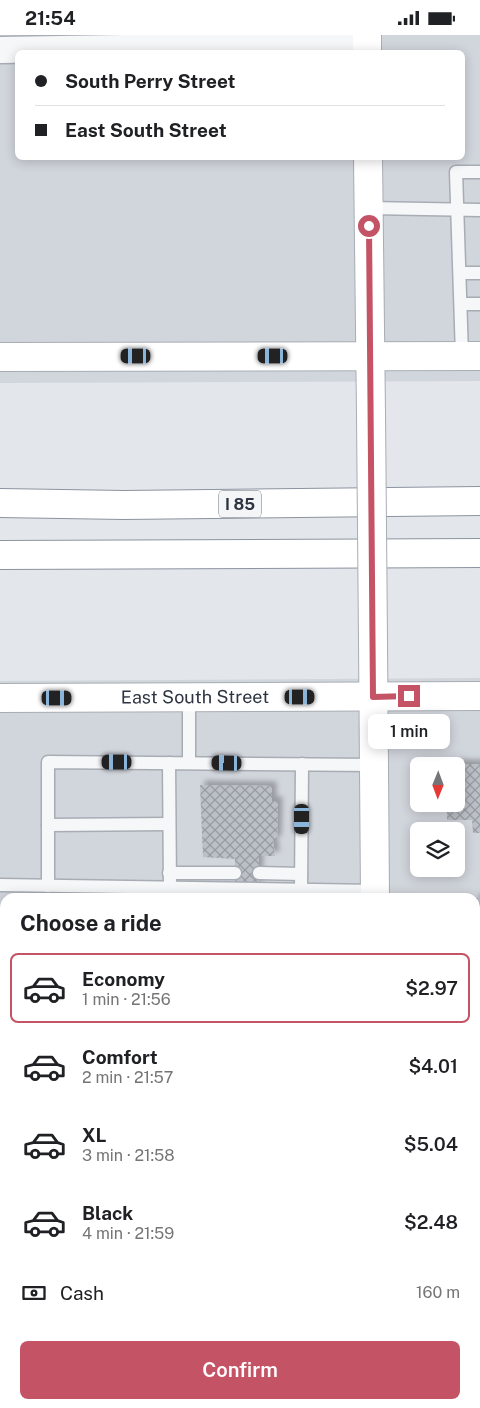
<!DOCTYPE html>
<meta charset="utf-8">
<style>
:root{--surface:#fff;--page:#f6f6f6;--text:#202124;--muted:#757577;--line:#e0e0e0;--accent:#c45365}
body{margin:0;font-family:"Public Sans",sans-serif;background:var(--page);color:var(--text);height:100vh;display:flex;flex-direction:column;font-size:19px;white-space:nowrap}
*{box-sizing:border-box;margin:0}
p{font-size:16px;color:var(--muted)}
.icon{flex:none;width:28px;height:28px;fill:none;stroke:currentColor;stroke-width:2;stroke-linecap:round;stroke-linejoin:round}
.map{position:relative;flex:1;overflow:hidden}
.sheet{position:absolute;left:0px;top:858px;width:480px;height:516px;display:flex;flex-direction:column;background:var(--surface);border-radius:15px 15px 0 0;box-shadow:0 2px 12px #0003}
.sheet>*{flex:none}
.banner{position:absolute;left:15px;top:15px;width:450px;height:110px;border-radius:8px;box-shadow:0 2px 12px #0003;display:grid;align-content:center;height:110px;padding:0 20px;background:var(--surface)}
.needle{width:32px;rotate:181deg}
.tools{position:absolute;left:410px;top:722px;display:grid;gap:10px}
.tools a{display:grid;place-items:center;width:55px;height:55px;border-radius:8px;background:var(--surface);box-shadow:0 2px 12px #0003;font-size:25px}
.end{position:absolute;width:22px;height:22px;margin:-11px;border:6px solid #c45365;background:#fff;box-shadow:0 0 0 2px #fff}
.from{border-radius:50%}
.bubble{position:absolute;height:35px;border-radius:8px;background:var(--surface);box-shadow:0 2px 12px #0003;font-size:16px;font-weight:600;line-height:35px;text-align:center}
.car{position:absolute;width:15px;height:30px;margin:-15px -8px;border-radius:6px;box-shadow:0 0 4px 1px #0007;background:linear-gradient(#222 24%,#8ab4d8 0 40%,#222 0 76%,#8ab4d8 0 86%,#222 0)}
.banner b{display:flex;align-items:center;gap:18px;height:48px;font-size:19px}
.banner b+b{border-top:1px solid var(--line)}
.banner i{width:12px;height:12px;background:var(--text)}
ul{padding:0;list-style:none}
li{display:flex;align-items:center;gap:15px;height:70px;margin:0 10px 8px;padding:0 10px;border:2px solid transparent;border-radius:8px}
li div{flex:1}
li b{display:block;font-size:19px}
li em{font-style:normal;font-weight:600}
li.active{border-color:var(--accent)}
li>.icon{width:45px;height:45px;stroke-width:1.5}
h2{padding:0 20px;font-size:22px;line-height:60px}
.pay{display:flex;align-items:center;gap:12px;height:55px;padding:0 20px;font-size:19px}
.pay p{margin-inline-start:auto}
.primary-button{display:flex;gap:10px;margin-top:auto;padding:10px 20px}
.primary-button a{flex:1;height:58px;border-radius:8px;background:var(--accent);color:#fff;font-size:20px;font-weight:600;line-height:58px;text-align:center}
.status{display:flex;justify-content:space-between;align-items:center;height:35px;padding:0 25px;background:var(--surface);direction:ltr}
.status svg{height:14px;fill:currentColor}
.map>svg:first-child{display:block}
</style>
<div class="status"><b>21:54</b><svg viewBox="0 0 49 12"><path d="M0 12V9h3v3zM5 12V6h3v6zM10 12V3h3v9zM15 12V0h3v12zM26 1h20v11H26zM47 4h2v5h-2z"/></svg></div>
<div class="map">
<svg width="480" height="1373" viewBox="0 0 480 1373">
<defs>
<pattern id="building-cross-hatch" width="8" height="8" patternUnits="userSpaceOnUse" patternTransform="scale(1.25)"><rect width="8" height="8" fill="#bbbfc6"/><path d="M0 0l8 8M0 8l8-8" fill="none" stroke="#989ca2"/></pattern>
<filter id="shadow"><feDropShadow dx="4.5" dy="-4.5" stdDeviation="2.5" flood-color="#0004"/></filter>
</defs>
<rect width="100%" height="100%" fill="#e3e6ea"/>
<g fill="#d1d5dc" fill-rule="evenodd">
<path d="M0,0H480V346L0,348ZM18,18H462V122H18Z"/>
<path d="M480,643V1373H0V646ZM419,731H456V769H419ZM419,796H456V834H419ZM5,862H475V1369H5Z"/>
</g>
<g fill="url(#building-cross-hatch)" filter="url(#shadow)">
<path d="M454,729H479L480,731V798H473L472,785H447V776H438L437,769H456V731H454Z"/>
<path d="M200,750L272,751V766H278L277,805H273L275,821H259L258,852L235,851V824L203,822Z"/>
<rect x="475" y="863" width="5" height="31"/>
<rect x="475" y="905" width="5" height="77"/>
<rect x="475" y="1021" width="5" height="96"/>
<path d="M475,1336H480V1373H434V1369H475Z"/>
<path d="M208,1369H331V1373H209Z"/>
</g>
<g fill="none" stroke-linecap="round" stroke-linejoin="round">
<defs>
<g id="service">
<path d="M369,173L480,175"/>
<path d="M460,238H480"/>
<path d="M461,269H480"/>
<path d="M462,321L456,137H480"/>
<path d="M189,662V727"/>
<path d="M169,728L170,854"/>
<path d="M48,790L169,789"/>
<path d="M169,838H235"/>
<path d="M259,838L301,839"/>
<path d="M0,850L375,856"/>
<path d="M48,851V727L374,730"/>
<path d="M301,854L302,729"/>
<path d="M475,1143H480"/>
<path d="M475,1263H480"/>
<path d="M164,1369V1373"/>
<path d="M189,1369V1373"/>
</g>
<g id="minor">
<path d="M0,15L367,9"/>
<path d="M475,1302H480"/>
</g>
<path id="tertiary" d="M0,1132L2,1373"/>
<g id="secondary">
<path d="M367,0V18"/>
<path d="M368,122L371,379"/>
<path d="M0,322L480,321"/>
<path d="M373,607L375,862"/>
<path id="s1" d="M0,663L480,661"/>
<path d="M380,1369V1373"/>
</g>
<g id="motorway">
<path d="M0,468L124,470L480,466"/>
<path d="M0,520L480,518"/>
</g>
</defs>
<use href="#service" stroke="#a8adb4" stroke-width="15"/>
<use href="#minor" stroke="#a8adb4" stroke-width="29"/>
<use href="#tertiary" stroke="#a8adb4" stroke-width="30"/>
<use href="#secondary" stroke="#a8adb4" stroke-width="30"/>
<use href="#motorway" stroke="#8c94a0" stroke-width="30"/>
<use href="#service" stroke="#f6f7f9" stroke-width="12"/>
<use href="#minor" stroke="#f6f7f9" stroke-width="26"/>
<use href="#tertiary" stroke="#f6f7f9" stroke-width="28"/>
<use href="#secondary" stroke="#fff" stroke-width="28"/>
<use href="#motorway" stroke="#fff" stroke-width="28"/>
<defs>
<path id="secondary-bridge" d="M371,379L373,607"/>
</defs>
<use href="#secondary-bridge" stroke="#a8adb4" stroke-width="30" stroke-linecap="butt"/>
<use href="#secondary-bridge" stroke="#fff" stroke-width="28"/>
</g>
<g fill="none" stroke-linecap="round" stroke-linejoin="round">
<path stroke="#c45365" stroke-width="6" d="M369,191L373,662L409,661"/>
</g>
<g text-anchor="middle" stroke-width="4" stroke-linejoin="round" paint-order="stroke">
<rect fill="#f3f5f7" stroke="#686e78" stroke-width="1" x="219" y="455.5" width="42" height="27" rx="4"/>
<g font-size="16" font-weight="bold" fill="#2c3441">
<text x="240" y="475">I 85</text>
</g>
<g font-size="18" fill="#2c3441" stroke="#f3f5f7">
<text dy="6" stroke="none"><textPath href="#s1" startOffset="195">East South Street</textPath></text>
</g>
</g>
</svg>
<div class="tools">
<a><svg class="needle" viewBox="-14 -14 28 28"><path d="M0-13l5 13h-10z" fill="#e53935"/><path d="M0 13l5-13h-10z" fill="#757577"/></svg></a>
<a><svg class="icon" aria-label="layers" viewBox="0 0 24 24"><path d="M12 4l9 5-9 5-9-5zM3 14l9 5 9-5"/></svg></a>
</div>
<i class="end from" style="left:369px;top:191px"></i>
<i class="end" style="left:409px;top:661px"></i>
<div class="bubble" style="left:368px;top:679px;width:82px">1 min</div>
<i class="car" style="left:136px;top:321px;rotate:270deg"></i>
<i class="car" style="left:273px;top:321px;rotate:270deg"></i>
<i class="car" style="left:300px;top:662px;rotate:90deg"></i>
<i class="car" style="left:57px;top:663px;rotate:90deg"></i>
<i class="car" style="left:117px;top:727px;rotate:270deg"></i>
<i class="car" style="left:227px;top:728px;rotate:271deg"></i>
<i class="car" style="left:302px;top:784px;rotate:180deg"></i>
<div class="banner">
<b><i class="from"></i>South Perry Street</b>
<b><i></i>East South Street</b>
</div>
<section class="sheet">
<h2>Choose a ride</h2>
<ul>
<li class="active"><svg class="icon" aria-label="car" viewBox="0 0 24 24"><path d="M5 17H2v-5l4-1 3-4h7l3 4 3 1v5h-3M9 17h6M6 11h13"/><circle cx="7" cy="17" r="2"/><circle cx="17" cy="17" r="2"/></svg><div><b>Economy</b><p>1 min · 21:56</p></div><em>$2.97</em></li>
<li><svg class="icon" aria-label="car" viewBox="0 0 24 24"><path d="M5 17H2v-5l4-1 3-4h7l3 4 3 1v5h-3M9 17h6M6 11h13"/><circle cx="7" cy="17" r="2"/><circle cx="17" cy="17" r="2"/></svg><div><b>Comfort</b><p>2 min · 21:57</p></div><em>$4.01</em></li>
<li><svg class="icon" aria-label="car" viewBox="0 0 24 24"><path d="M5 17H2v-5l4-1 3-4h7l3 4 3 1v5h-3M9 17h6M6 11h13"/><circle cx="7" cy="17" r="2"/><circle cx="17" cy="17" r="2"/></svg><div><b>XL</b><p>3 min · 21:58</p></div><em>$5.04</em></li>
<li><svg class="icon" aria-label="car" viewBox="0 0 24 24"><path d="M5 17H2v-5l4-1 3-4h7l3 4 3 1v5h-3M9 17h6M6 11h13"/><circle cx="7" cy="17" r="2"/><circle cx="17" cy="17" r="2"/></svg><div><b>Black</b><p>4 min · 21:59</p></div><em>$2.48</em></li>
</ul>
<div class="pay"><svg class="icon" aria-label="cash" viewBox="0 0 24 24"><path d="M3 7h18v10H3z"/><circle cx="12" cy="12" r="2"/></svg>Cash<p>160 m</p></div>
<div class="primary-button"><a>Confirm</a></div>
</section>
</div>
